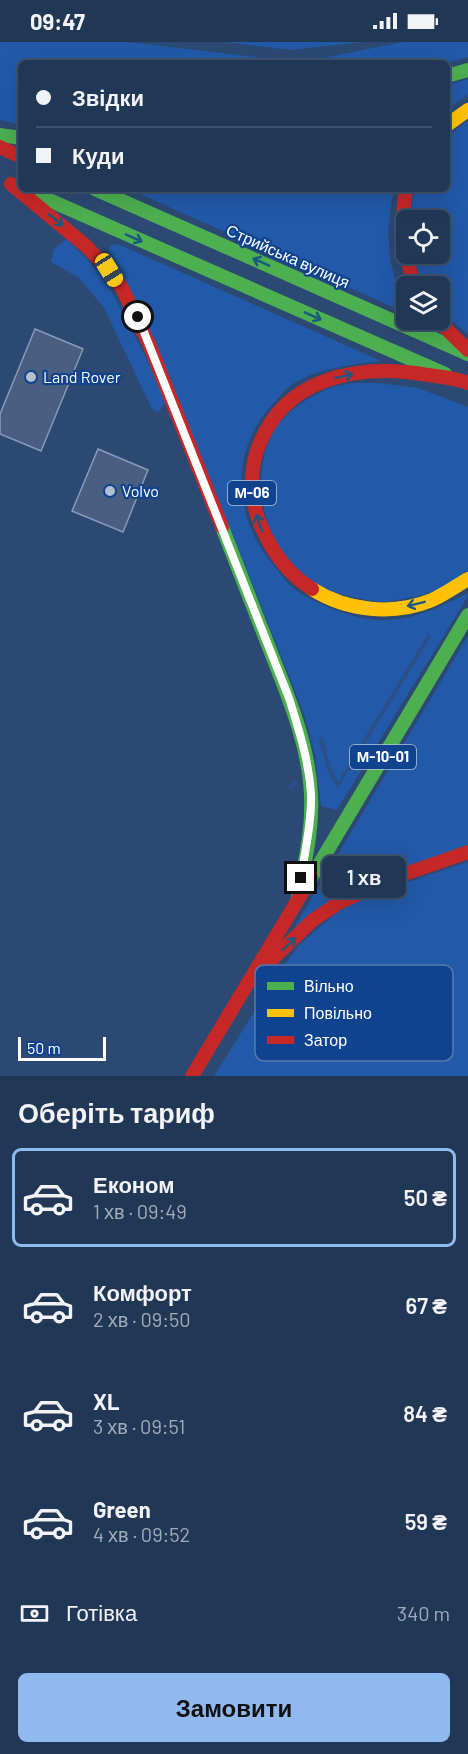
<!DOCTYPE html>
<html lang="uk">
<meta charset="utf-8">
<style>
:root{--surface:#213756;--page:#293f5c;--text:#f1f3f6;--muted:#a2acb9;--line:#3e516c;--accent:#90b9f0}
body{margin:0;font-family:Barlow,sans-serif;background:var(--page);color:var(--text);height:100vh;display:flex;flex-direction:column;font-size:22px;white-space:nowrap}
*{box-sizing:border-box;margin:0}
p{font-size:20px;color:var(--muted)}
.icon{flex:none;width:33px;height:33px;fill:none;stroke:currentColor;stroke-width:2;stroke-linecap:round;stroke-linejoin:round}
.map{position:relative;height:1034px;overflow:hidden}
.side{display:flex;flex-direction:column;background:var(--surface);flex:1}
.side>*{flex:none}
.guide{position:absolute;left:18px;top:18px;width:432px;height:132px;border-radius:9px;box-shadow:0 6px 24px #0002,0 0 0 2px var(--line);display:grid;align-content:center;height:132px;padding:0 18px;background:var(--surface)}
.fabs{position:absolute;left:396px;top:168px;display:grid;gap:12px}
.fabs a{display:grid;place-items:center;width:54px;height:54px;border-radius:9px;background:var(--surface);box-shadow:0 6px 24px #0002,0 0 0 2px var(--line);font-size:30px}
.scale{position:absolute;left:18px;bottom:15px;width:88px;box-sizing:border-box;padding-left:6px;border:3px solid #fff;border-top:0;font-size:16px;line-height:21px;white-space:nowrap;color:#fff;-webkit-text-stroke:4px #0f4390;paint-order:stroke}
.end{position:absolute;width:27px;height:27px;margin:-14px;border:8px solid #fff;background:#111;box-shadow:0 0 0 3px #111}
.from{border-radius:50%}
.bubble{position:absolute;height:42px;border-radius:9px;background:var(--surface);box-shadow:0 6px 24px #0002,0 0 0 2px var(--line);font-size:20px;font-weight:600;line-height:42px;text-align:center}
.car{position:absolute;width:18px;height:36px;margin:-18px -9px;border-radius:8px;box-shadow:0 0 4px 2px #0007;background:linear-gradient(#f5c518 24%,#345 0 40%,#f5c518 0 76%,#345 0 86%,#f5c518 0)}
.guide b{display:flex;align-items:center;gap:21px;height:57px;font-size:22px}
.guide b+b{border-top:2px solid var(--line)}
.guide i{width:15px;height:15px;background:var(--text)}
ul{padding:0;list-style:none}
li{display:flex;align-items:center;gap:18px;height:99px;margin:0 12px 9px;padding:0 6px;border:3px solid transparent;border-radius:9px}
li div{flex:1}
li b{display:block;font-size:22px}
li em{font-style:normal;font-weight:600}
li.selected{border-color:var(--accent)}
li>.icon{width:54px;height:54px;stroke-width:1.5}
h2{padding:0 18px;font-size:27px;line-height:72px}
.pay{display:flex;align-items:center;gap:15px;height:66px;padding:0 18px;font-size:22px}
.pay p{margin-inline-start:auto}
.button{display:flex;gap:12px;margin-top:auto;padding:12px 18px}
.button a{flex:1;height:69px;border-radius:9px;background:var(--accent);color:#111;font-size:24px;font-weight:600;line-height:69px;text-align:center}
.status{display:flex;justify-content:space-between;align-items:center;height:42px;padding:0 30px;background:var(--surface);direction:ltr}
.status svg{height:16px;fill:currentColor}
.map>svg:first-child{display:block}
</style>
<div class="status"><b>09:47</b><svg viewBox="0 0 49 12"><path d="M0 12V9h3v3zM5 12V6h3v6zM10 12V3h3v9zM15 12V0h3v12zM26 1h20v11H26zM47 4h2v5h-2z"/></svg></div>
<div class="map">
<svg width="468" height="1034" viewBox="0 0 468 1034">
<rect width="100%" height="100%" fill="#2c4973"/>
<g fill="#2259a8">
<path d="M0,0H127L274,17L313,18L403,0H468V15L447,21H21V83L0,78Z"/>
<path d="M226,0H362L290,8Z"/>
<path d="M468,37V53L447,67V43Z"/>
<path d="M468,78V292L453,280L440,267V244H423L413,212H440V178H410L413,154L416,147H447V95Z"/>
<path d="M129,147H394C387,178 386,209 396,240C399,251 407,260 406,271Z"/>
<path d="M67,197L104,235L146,316L166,360L158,370L152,367L104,266L79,236L51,220L54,207Z"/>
<path d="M114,202L120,203L381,319C353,322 313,327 290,344C285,348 281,353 277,357C227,408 232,478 278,529C283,535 287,541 293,546C306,556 322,563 338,569C353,574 370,579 387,578C416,577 442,564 468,551V554L337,768L321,764L315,713L303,669L233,493L108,212L110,204Z"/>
<path d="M354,341H378L418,346L468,365V528C456,536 443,546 429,551C421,554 411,555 402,557C395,558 387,561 380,560C372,560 365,557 357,556C342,553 328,549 315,541C266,511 247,443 272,392C283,372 307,355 328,347C336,343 346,343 354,341Z"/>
<path d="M468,594V805L294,886Z"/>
<path d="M468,820V1034H214L271,943L299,903L340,868L375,851Z"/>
</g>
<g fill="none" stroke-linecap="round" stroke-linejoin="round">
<g stroke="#2a5089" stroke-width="4">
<path d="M321,697L329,727L338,743L429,594"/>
<path d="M290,745L296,741"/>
</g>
</g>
<g fill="#485f81" stroke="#889ab4" stroke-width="1.5">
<path d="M35,287L83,307L41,409L0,392V372Z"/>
<path d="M98,407L148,428L123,490L72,469Z"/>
</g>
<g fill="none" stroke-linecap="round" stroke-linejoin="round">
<g stroke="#4caf50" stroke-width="14">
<path d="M447,34L468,28"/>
<path d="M0,93L21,96"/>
<path d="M24,147L445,332"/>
<path d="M95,147L468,312"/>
<path d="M222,485C238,526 254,567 270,608C288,654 309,703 311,753C313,788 304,823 298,857"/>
<path d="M311,836L468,573"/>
</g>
<g stroke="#ffc107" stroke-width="14">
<path d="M447,83L468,68"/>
<path d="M312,547C347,569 393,574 432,558C445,552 456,544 468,537"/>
</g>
<g stroke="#c62828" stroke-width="14">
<path d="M0,105L21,115"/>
<path d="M11,142L86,204L108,227L122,246L149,302L222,485"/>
<path d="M406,147C400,181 403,211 415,244"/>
<path d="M437,278L468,308"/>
<path d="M312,547C288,532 272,510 261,484C251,461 249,433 257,409C282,334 360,321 428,333C441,335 456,336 468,341"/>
<path d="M263,926L313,878L340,860L399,834L468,810"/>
<path d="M192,1034L311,836"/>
</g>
</g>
<defs><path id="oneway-shaft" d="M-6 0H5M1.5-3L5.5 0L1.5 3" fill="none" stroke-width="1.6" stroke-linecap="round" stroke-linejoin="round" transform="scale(1.5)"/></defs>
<g stroke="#1b5983">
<use href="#oneway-shaft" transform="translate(56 178) rotate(39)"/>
<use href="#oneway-shaft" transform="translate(134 196) rotate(24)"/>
<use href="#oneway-shaft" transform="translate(261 220) rotate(-156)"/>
<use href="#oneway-shaft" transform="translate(313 274) rotate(24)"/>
<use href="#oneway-shaft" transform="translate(344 334) rotate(-13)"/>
<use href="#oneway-shaft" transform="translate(259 481) rotate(-110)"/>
<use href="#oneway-shaft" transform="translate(416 562) rotate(166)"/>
<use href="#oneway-shaft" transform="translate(289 902) rotate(-44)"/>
</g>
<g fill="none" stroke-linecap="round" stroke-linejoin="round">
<path stroke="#fff" stroke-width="8" d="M138,275L289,656C299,688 309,719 311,752C312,780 305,808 301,836"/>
</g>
<g fill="#b5bfce" stroke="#0f4390" stroke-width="2">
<circle cx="31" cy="335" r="6"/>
<circle cx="110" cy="449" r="6"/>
</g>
<g text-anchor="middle" stroke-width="4.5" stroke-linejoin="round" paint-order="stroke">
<g fill="#0f4390" stroke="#b7c7de" stroke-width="1.5">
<rect x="228" y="439" width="48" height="24" rx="4.5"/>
<rect x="350" y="703" width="66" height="24" rx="4.5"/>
</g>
<g font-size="15" font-weight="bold" fill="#fff">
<text x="252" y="456">М-06</text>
<text x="383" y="720">М-10-01</text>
</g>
<g font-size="16" fill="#fff" stroke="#0f4390">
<text transform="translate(288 214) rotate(24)" y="6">Стрийська вулиця</text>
</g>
<g font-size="16" fill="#fff" stroke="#0f4390" text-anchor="start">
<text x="43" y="341">Land Rover</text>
<text x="122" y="455">Volvo</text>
</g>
</g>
<rect x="255" y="923" width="198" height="96" rx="9" fill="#0f4390" stroke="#577bb1" stroke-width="1.5"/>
<rect x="267" y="940" width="27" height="8" fill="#4caf50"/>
<rect x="267" y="967" width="27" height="8" fill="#ffc107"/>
<rect x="267" y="994" width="27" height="8" fill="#c62828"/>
<g font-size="16" fill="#fff">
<text x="304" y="950">Вільно</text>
<text x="304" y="977">Повільно</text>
<text x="304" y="1004">Затор</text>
</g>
</svg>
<div class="fabs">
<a><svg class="icon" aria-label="locate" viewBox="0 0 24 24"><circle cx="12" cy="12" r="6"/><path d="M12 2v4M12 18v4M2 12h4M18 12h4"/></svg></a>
<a><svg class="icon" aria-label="layers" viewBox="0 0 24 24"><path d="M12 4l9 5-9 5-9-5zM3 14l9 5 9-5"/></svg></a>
</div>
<div class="scale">50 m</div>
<i class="end from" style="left:138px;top:275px"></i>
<i class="end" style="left:301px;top:836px"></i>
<div class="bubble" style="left:322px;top:814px;width:84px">1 хв</div>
<i class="car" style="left:109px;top:228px;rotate:148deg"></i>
<div class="guide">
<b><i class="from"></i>Звідки</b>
<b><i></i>Куди</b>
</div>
</div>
<section class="side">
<h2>Оберіть тариф</h2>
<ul>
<li class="selected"><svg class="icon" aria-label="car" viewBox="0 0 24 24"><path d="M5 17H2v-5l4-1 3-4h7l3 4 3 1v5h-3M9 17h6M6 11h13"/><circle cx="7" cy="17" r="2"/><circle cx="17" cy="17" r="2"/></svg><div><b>Економ</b><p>1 хв · 09:49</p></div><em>50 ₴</em></li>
<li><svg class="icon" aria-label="car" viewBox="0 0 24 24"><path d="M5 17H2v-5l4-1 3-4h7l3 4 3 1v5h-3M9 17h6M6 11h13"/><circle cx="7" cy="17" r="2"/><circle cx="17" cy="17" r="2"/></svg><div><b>Комфорт</b><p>2 хв · 09:50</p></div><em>67 ₴</em></li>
<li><svg class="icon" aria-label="car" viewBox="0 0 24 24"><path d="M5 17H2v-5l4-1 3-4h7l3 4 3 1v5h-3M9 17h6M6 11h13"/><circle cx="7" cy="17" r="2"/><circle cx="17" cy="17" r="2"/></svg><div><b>XL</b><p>3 хв · 09:51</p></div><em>84 ₴</em></li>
<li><svg class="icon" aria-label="car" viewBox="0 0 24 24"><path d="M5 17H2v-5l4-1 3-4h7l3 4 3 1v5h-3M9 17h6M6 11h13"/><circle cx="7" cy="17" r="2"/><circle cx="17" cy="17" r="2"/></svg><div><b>Green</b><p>4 хв · 09:52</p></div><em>59 ₴</em></li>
</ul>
<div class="pay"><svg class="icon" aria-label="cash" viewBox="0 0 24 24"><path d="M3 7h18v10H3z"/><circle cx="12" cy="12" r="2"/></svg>Готівка<p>340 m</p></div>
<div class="button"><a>Замовити</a></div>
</section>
